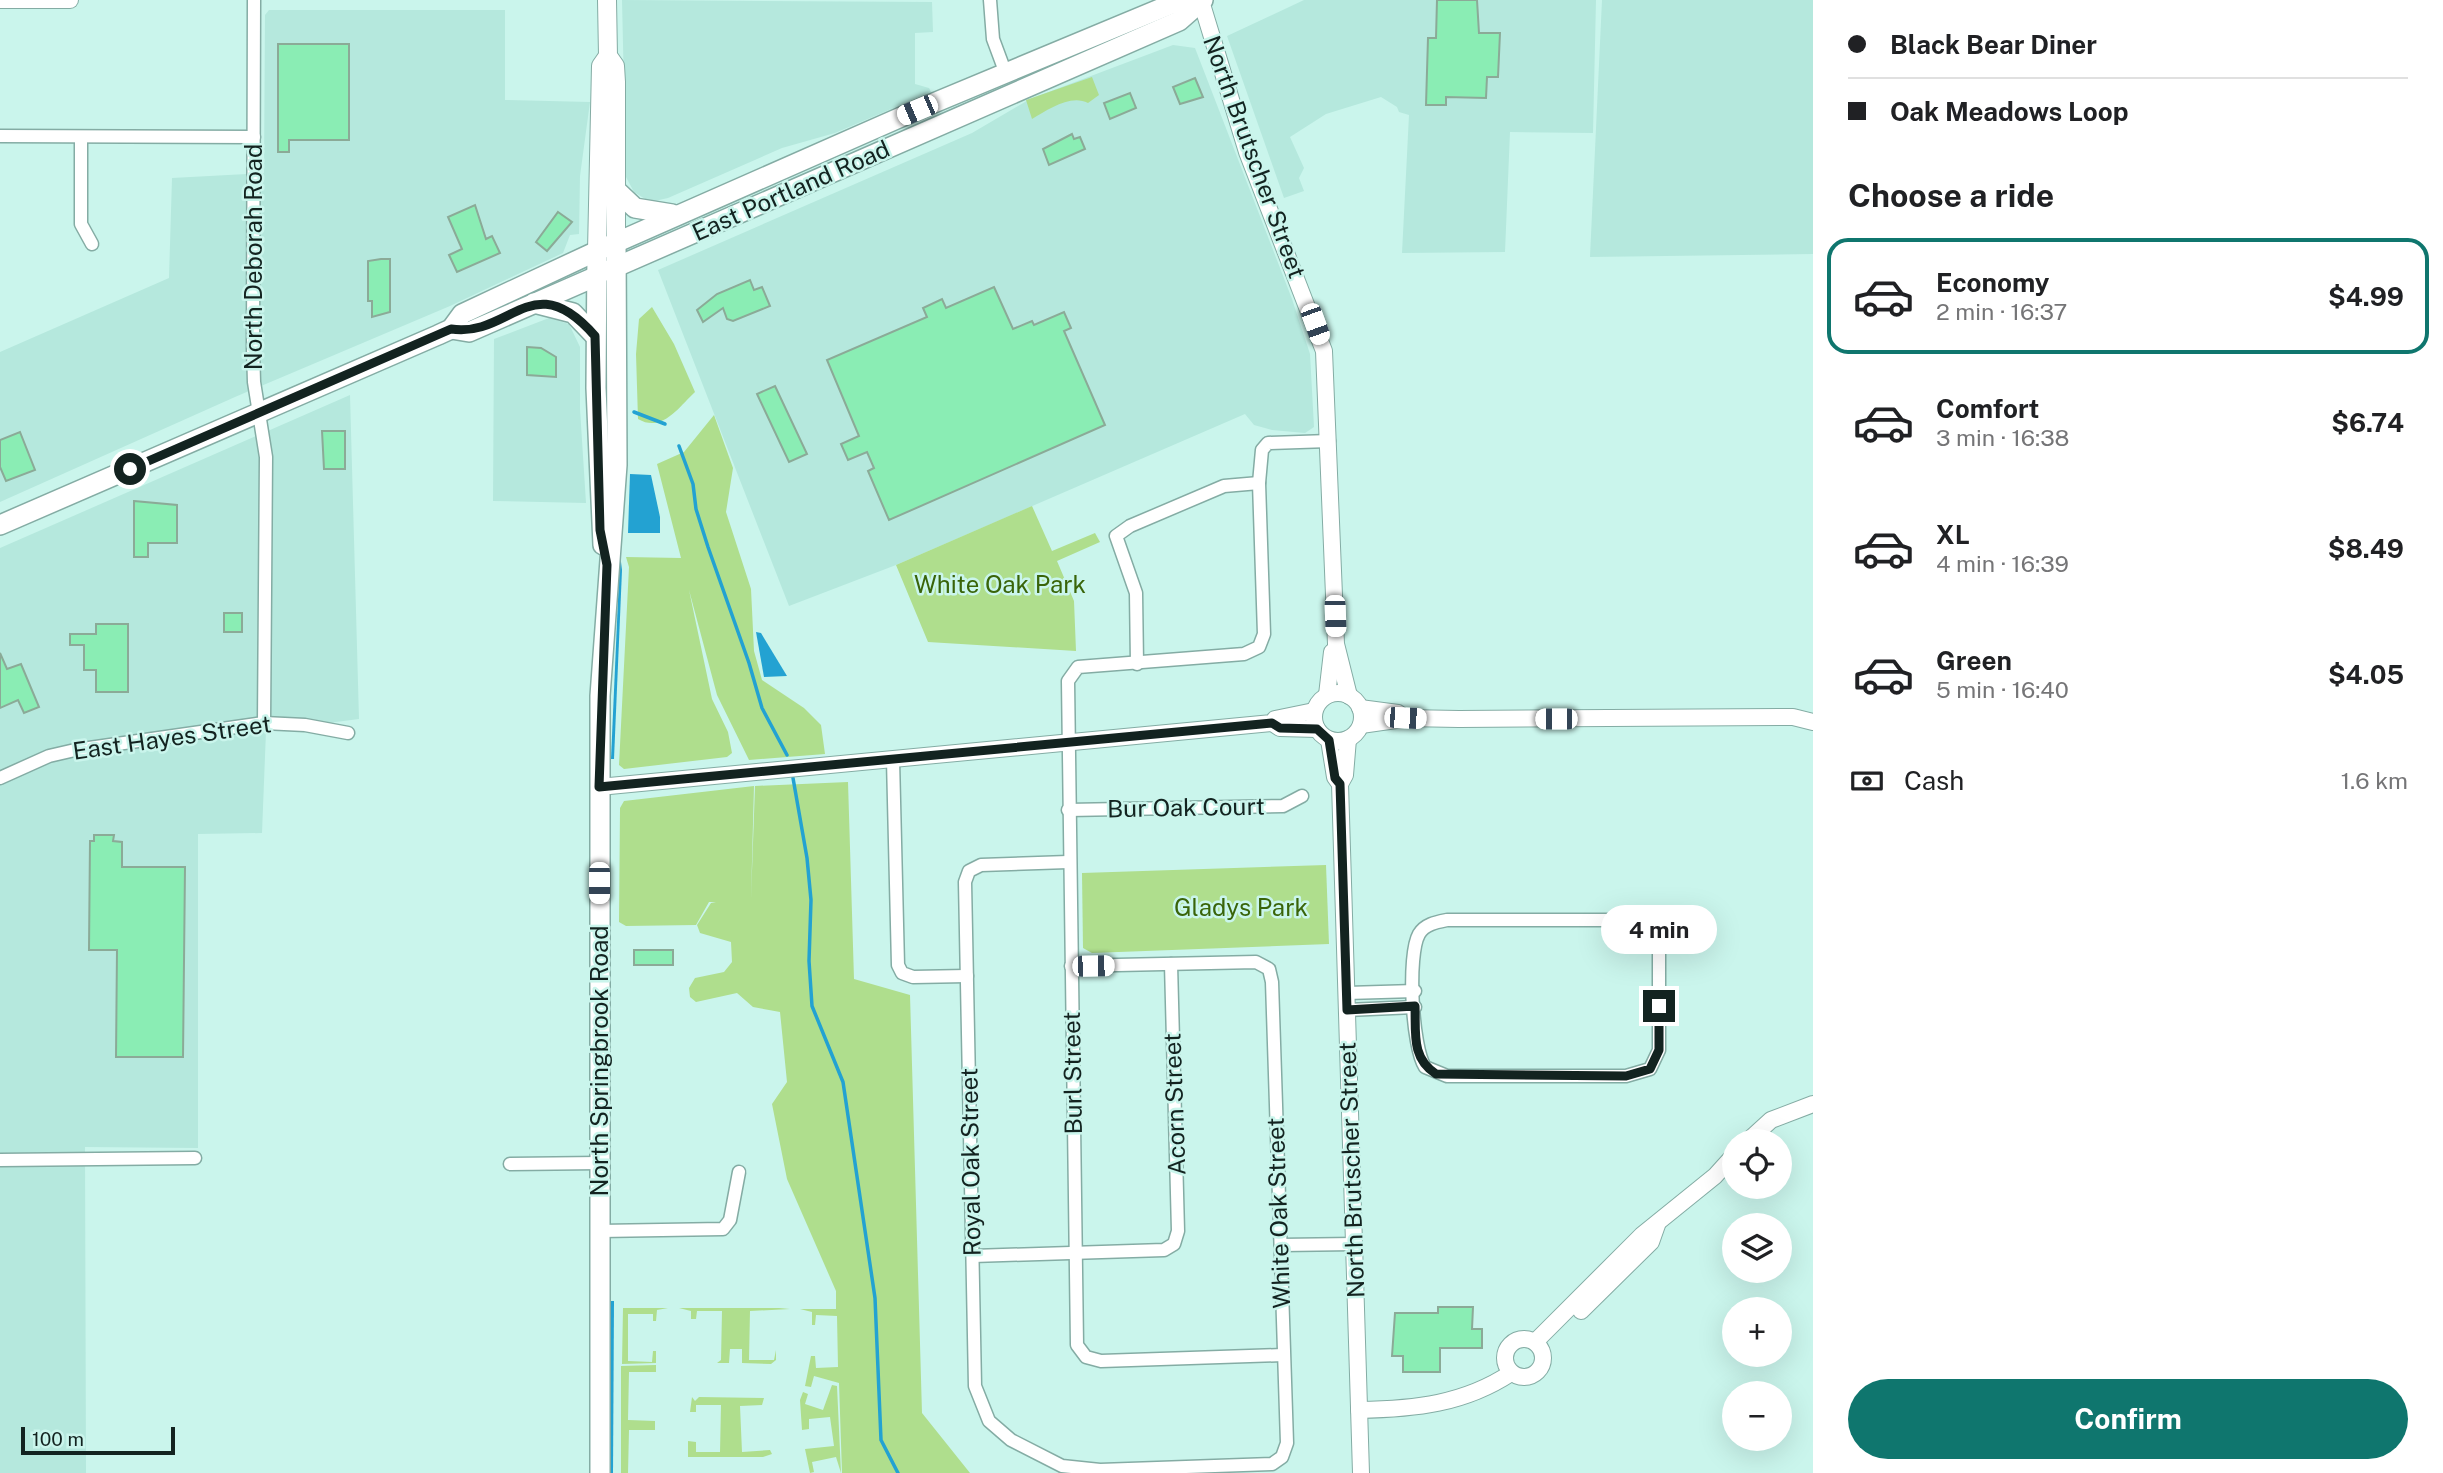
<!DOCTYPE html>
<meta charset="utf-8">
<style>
:root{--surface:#fff;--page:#f2f2f2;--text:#202124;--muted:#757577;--line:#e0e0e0;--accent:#0f766e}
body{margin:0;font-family:"Public Sans",sans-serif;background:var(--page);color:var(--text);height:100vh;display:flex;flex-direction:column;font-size:26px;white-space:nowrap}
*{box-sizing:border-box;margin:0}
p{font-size:23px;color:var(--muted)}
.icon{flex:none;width:38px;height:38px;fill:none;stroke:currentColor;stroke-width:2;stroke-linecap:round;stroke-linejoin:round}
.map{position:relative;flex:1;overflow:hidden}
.panel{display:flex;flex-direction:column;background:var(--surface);width:630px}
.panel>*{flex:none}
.top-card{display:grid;align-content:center;height:154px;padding:0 35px;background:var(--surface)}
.tools{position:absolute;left:1722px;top:1129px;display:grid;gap:14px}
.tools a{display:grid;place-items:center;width:70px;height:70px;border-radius:50%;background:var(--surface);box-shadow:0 7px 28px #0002;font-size:35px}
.scale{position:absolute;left:21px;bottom:18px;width:154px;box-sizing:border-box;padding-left:7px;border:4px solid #132320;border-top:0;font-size:19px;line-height:24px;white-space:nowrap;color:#132320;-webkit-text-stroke:5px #caf5ec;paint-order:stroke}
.end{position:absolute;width:32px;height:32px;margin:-16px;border:9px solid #132320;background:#fff;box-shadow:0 0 0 4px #fff}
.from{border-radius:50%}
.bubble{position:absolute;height:49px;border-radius:24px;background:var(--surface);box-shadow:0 7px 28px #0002;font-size:23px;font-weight:700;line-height:49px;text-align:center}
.car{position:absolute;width:21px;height:42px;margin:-21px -10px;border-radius:9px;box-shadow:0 0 5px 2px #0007;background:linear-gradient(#fff 24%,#345 0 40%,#fff 0 76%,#345 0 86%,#fff 0)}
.top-card b{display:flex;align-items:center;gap:24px;height:66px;font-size:26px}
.top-card b+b{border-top:2px solid var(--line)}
.top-card i{width:18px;height:18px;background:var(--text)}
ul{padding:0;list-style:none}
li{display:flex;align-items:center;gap:21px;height:116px;margin:0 14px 10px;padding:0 21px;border:4px solid transparent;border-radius:21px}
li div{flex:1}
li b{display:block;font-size:26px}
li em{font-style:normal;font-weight:700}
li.current{border-color:var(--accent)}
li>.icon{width:63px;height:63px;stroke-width:1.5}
h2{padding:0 35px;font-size:32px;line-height:84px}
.pay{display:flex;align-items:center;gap:18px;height:77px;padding:0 35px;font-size:26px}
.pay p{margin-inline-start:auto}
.primary-button{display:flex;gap:14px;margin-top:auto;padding:14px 35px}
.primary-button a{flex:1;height:80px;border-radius:42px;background:var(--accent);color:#fff;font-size:28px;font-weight:700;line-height:80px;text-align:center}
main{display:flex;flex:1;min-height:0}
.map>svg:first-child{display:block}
</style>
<main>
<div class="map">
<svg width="1813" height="1473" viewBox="0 0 1813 1473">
<rect width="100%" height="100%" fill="#caf5ec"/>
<g fill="#b5e8dd">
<path d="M622,0L932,2L933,32L915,33V84L929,88L931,92L835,133L782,148L668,198L650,202L634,192L626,177Z"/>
<path d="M1304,0H1596L1593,133L1510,132L1505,252L1402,253L1409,115L1399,112L1397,107L1381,97L1326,114L1290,137L1304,168L1299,178L1304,191L1284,198L1227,36Z"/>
<path d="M1602,0H1813V254L1590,257Z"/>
<path d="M269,10H505V100L590,102L580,176L579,234L570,235L563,253L450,306L235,397L0,502V352L169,278L172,178L264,173L265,15Z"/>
<path d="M1173,45L1195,48L1292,299L1310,354L1314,427L1305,433L1272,430L1254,425L1245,414L896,565L789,606L658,270L972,133L1030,99Z"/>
<path d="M549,318L569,324L580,347V409L586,503L493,501L494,339Z"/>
<path d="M350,395L359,719L266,731L262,833L198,834V1148L85,1147L86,1473H0V548Z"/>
</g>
<g fill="#afde8d">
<path d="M1092,77L1099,95L1088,103C1070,94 1048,110 1032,119L1026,100Z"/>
<path d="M652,307L674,344L695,392C678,408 662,433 638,419L636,354L639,319Z"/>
<path d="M714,415L733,468L726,512L751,589L754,651L762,680L804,708L821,725L825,754L749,760L717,695L689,590L712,699L728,732L732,753L727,757L624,769L619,765L629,567L626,557L681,558L657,464L684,452Z"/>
<path d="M1032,506L1052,551L1095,533L1100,542L1057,561L1074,601L1076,651L928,642L896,565Z"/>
<path d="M848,782L854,979L910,995L922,1413L970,1473H842L839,1383L814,1376L811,1387L805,1386L811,1356H815L816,1368L838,1367L837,1316L816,1315L815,1325H812V1312L800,1309H836V1291L787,1179L772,1104L787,1082L780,1012L753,1007L737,993L696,1002L690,997L689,988L695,978L724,972L732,962L731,942L700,933L697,925L711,903L716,902H709L696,925L626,926L619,922L620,808L624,801L754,786L751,899L755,786Z"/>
<path d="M1326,865L1329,944L1092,953L1083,948L1082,873Z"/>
<path d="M623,1308H668L657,1310L656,1321H653V1314H628V1361L652,1362L653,1351H656V1363L622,1364Z"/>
<path d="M679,1308H779L790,1309L750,1311L749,1360H774L776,1350V1360L771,1364L742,1363V1349H730L729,1363H717L721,1360L722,1311H697L696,1319H691V1311Z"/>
<path d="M656,1365V1372H629L628,1420L655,1421V1430H629L628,1473H621V1366Z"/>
<path d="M832,1385L837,1386L841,1473L836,1457L812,1462L814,1472L810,1473L805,1449L834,1446L830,1417L809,1419V1429L802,1430L800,1400L803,1392L808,1394L805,1404L823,1410Z"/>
<path d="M692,1397L695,1401L699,1397L764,1398L762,1405L740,1406L742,1452L770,1450L772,1454L763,1457H688V1441L696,1442V1452H720L721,1405H696V1412H690Z"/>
</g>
<g fill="#23a2d2">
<path d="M630,474L651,475L660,517V533H628Z"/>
<path d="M620,554L622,570L614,759H611Z"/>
<path d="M756,632L761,633L787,676L764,677Z"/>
<path d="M611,1301H614L613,1473H611Z"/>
</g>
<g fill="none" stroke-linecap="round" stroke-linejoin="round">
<g stroke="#23a2d2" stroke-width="3.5">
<path d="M634,412L665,424"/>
<path d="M679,446L693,484L696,509L708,547L749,663L762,708L787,755"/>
<path d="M793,778L807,858L811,900L809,961L812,1006L843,1082L875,1298L881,1440L898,1473"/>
</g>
</g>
<g fill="#8aedb4" stroke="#8baa97" stroke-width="2">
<path d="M1437,0H1477L1479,33H1500L1498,77H1487L1486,98L1446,97V105H1426L1428,38H1436Z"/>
<path d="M278,44H349V140H289V152H278Z"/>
<path d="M1195,78L1203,97L1180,104L1173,87Z"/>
<path d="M1130,93L1136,108L1110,119L1104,103Z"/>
<path d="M1072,134L1074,139L1080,137L1085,149L1049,165L1043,149Z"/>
<path d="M475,205L486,239L492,236L500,253L457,272L449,255L462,249L448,217Z"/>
<path d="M558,212L572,222L547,251L536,242Z"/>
<path d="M381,259H390V312L372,317V301H368V261Z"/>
<path d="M750,280L754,290L762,287L770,306L733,321L727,319L723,308L703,322L697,310L717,294Z"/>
<path d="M994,287L1013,329L1032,321L1034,325L1064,312L1071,328L1064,331L1105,425L889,520L868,471L874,468L867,452L848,460L841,444L859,436L827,360L927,317L923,308L942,299L946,308Z"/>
<path d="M527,347L541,348L556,357V377L527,375Z"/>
<path d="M775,386L807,454L789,462L757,394Z"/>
<path d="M322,431H345V469H324Z"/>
<path d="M20,432L35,470L6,481L0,467V440Z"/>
<path d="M134,501L177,505V543H148V557H134Z"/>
<rect x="224" y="613" width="18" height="19"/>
<path d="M96,624H128V692H96V670H84V645H70V634H96Z"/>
<path d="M0,653L7,669L21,664L39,707L24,713L18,700L0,708Z"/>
<path d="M94,835H114L113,841L122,842V867H185L183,1057H116L117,950H89L90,841H94Z"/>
<rect x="634" y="950" width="39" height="15"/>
<path d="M1438,1307H1473L1472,1329H1482V1348H1440V1372H1403V1356H1392L1395,1313H1438Z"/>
</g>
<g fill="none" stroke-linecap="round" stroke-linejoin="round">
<defs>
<g id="minor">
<path d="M254,0L253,348L254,382L266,457L264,723"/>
<path d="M990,0L993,39L1006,74"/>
<path d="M0,136L254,137"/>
<path d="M81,137V224L92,244"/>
<path d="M1137,664L1136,593L1116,536L1130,526L1224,486L1259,483"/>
<path d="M893,760L898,965L902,973L913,977L967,976"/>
<path d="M0,778L49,756L75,750L264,723L305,725L348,733"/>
<path d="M1068,810L1283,806L1302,796"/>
<path d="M1068,862L981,865L969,871L965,882L975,1386L989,1421L1011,1440L1062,1466L1100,1470L1272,1464L1282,1457L1287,1443L1272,982L1269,969L1256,962L1071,966"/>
<path d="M1447,920H1625C1644,923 1653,933 1659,950V1050L1650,1069L1626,1076H1447L1425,1067C1412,1047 1407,955 1419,934C1425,924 1437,922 1447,920Z"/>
<path d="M1347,993L1415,991"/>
<path d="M1347,1010L1415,1007"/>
<path d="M0,1160L195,1158"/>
<path d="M510,1164L600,1163"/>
<path d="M600,1231L723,1229L730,1220L739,1172"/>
<path d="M1281,1245L1354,1244"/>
<path d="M973,1256L1164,1250L1174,1244L1178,1231L1171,964"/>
<path d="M1283,1355L1101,1361L1086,1357L1077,1345L1068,681L1078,667L1244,654L1259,647L1264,634L1259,483L1262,450L1268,443L1329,441"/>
</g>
<g id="tertiary">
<path d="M0,0H70"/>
<path d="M1201,1L1247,152L1324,351L1336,644L1349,696"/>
<circle cx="1338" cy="717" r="24"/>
<path d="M1327,695L1332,652"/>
<path d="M1360,708L1398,713L1405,718L1459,719L1793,717L1813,722"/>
<path d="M1274,724L1280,728L1317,729"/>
<path d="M1361,725L1403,719"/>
<path d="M1329,740L1335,777L1340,784L1361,1473"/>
<path d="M1340,784L1345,775L1348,739"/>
<path d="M599,787L1272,723L1275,719L1314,711"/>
<path d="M1748,1141L1771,1120L1813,1104"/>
<path d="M1581,1311L1651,1242L1657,1225"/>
<circle cx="1524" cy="1358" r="19"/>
<path d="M1535,1342L1642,1235L1715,1176L1734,1155"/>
<path d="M1359,1410C1415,1409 1464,1404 1511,1373"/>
</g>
<g id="secondary">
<path d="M607,0L608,56L615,66L616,82V241"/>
<path d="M597,251L601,66L608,56"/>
</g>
<g id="primary">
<path d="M534,303L573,313L595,336"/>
<path d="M451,329L469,332L597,276"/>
<path d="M0,525L438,335L451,329L462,314L597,251"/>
</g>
<g id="trunk">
<path d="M617,191L635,208L672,214"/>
<path d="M607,271L1179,21L1203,0"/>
<path d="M603,545L596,388L597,251L917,110L1174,3L1201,1"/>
<path d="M600,1473V696L617,465L616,241"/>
</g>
</defs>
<use href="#minor" stroke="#84aca4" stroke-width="15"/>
<use href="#tertiary" stroke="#84aca4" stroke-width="18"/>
<use href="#secondary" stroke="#84aca4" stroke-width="20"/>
<use href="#primary" stroke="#84aca4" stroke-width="22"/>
<use href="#trunk" stroke="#84aca4" stroke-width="22"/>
<use href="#minor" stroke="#fff" stroke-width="12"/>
<use href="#tertiary" stroke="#fff" stroke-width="16"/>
<use href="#secondary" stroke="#fff" stroke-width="18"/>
<use href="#primary" stroke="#fff" stroke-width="19"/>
<use href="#trunk" stroke="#fff" stroke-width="19"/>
</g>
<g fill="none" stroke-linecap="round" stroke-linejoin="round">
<path stroke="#132320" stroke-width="9" d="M130,469L451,329C511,338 532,264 595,336L600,530L607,565L599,787L1272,723L1280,728L1317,729L1329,740L1335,778L1340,784L1347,1010L1415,1006C1416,1033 1411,1058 1436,1074L1626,1076L1650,1069L1659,1050V1006"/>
</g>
<g text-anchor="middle" stroke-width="5" stroke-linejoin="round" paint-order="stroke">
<g font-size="24" fill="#132320" stroke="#caf5ec">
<text transform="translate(1254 157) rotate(70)" y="8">North Brutscher Street</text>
<text transform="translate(791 191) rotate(-24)" y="8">East Portland Road</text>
<text transform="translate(254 257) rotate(-90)" y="8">North Deborah Road</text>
<text transform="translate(172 738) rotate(-8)" y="8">East Hayes Street</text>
<text transform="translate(1186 808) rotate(-1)" y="8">Bur Oak Court</text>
<text transform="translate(600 1061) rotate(-90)" y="8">North Springbrook Road</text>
<text transform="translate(1073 1073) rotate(-91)" y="8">Burl Street</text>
<text transform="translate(1175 1104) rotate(-92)" y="8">Acorn Street</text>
<text transform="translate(971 1162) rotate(-91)" y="8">Royal Oak Street</text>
<text transform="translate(1352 1170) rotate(-92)" y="8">North Brutscher Street</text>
<text transform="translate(1279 1213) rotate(-92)" y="8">White Oak Street</text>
</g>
<g font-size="24" fill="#396409" stroke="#caf5ec">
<text x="1000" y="593">White Oak Park</text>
<text x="1241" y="916">Gladys Park</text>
</g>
</g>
</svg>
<div class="tools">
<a><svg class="icon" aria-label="locate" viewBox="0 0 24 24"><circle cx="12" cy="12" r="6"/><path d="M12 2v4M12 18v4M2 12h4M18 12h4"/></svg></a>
<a><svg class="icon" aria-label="layers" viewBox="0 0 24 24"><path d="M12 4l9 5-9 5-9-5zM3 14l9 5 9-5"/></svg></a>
<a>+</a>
<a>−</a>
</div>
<div class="scale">100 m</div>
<i class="end from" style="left:130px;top:469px"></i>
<i class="end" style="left:1659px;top:1006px"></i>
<div class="bubble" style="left:1601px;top:905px;width:116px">4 min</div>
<i class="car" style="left:917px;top:110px;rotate:247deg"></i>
<i class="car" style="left:1315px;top:324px;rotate:160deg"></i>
<i class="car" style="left:1335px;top:616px;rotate:178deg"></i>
<i class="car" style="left:1405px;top:718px;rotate:92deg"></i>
<i class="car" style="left:1556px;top:719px;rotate:270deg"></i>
<i class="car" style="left:599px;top:883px;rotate:180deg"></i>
<i class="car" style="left:1093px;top:966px;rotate:89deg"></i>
</div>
<section class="panel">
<div class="top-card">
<b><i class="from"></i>Black Bear Diner</b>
<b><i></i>Oak Meadows Loop</b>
</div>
<h2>Choose a ride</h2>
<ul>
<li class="current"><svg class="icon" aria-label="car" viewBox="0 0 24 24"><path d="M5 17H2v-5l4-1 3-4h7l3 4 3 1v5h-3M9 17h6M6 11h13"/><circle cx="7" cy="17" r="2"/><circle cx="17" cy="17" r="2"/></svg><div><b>Economy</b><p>2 min · 16:37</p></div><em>$4.99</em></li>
<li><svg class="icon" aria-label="car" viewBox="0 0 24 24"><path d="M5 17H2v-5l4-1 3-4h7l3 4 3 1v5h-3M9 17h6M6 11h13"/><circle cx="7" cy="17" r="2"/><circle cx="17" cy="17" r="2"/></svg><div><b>Comfort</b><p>3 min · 16:38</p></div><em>$6.74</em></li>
<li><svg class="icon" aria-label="car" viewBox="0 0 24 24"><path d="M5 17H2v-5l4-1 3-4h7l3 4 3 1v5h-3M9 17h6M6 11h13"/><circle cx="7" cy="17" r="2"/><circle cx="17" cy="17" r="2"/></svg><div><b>XL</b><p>4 min · 16:39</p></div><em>$8.49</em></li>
<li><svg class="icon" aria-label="car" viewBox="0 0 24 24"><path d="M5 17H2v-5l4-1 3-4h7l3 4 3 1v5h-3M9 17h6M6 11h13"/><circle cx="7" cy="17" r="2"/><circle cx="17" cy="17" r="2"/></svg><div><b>Green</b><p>5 min · 16:40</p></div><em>$4.05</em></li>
</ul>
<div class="pay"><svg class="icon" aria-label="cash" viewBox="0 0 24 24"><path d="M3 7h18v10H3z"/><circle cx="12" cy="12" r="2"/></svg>Cash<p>1.6 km</p></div>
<div class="primary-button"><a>Confirm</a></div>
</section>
</main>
